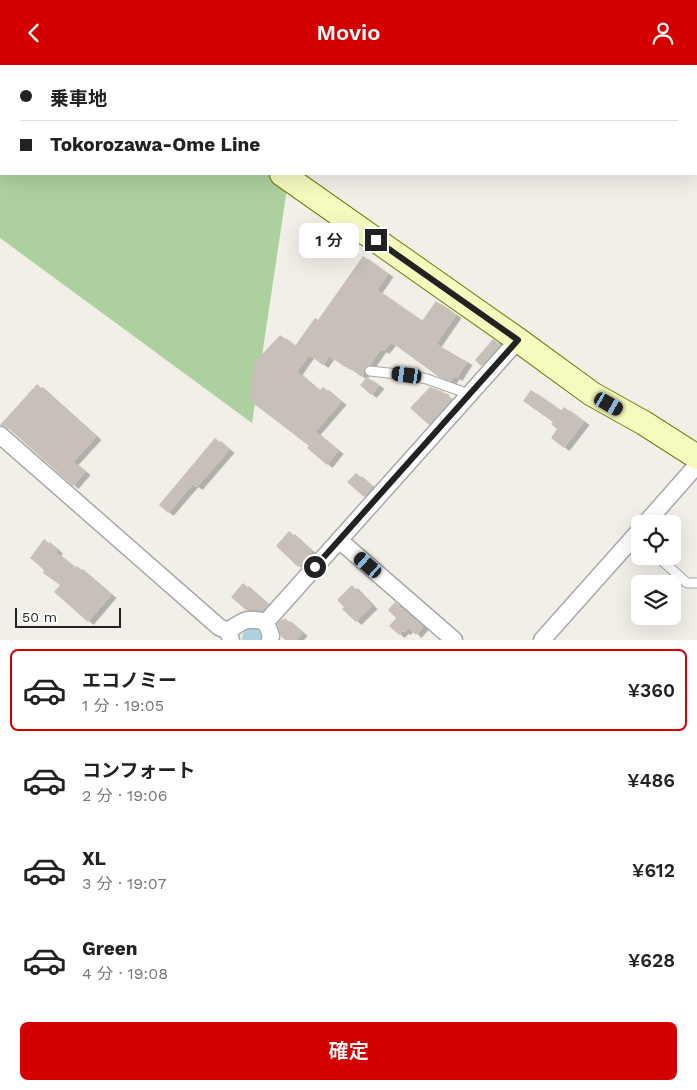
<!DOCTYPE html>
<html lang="ja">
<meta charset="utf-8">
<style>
:root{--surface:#fff;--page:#f6f6f6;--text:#222;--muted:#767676;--line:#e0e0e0;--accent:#d40000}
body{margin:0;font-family:"Work Sans","Noto Sans JP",sans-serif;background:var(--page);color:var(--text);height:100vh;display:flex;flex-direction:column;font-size:19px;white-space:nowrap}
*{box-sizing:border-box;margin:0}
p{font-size:16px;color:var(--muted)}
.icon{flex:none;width:28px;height:28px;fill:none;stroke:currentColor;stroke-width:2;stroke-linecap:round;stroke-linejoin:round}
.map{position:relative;height:575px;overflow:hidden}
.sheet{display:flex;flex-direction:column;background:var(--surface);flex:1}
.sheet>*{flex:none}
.guide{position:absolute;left:0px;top:0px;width:698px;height:110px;box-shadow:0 5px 20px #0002;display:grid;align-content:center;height:110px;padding:0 20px;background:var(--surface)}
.fabs{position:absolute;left:631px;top:450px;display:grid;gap:10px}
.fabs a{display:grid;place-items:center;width:50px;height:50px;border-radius:8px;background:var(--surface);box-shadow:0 5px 20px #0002;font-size:25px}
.scale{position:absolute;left:15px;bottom:12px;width:106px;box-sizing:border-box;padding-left:5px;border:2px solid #222;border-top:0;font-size:14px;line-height:18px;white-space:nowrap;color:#222;-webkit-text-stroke:4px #fff;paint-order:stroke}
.end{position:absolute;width:22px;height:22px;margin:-11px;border:6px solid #222;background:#fff;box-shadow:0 0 0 2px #fff}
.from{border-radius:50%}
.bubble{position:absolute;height:35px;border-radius:8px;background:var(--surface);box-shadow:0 5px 20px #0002;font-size:16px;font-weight:600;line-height:35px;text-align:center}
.car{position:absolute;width:15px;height:30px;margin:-15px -8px;border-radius:6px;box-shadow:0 0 4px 1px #0007;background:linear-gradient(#222 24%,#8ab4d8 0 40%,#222 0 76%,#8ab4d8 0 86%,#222 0)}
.guide b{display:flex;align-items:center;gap:18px;height:48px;font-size:19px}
.guide b+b{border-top:1px solid var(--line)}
.guide i{width:12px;height:12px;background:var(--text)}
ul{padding:9px 0 0;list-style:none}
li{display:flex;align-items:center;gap:15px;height:82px;margin:0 10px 8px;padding:0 10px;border:2px solid transparent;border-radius:8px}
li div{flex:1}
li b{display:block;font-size:19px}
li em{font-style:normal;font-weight:600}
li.current{border-color:var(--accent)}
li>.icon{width:45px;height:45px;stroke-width:1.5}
.button{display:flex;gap:10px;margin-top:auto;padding:10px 20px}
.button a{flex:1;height:58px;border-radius:8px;background:var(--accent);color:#fff;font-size:20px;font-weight:600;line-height:58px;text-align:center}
header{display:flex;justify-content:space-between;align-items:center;height:65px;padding:0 20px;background:var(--accent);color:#fff;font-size:22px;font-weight:600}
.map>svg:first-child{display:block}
</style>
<header><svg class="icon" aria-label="back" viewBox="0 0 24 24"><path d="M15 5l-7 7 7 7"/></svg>Movio<svg class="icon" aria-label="person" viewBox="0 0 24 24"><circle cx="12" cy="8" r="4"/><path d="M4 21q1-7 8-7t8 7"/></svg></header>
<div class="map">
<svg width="697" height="575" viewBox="0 0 697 575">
<defs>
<filter id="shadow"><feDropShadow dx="5.5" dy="3" stdDeviation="0" flood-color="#0004"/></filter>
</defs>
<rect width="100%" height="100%" fill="#f2efe9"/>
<path fill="#add19e" d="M0,0H110L112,1H1V109H275L288,117L252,358L0,173Z"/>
<path fill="#aad3df" d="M250,563L257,564L262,571V575H242L243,568Z"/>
<g fill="#c7bfb8" filter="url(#shadow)">
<path d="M363,191L388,209L377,225L422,256L436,236L456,250L436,279L467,297L457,313L454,311L451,316L439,312L391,277L384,286L381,284L370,300L365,302L364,305V308L362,312L346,301L345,302L329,291L323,300L309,290L297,307L319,326L323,322L341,337L315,367L338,386L327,400L307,383L309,381L249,335L254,298L280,270L295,281L315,253L318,255Z"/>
<path d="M493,274L500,280L481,301L475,295Z"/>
<path d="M367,312L379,321L371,330L360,320Z"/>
<path d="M37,319L96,372L73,397L85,407L73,421L7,362L0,360Z"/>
<path d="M430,322L444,327L443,328L451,335L429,360L410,343Z"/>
<path d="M531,325L561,346L564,342L584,357L564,383L551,373L557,364L551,359L553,357L523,336Z"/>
<path d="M215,373L229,385L197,422L193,419L168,448L159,440Z"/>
<path d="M356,408L372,422L364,432L347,417Z"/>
<path d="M289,466L312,487L298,502L276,481Z"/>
<path d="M44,474L57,485L56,488L75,503L77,501L111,530L88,557L54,527L60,520L43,508L44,505L30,493Z"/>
<path d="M243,518L268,540L262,546L254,545H246L231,532Z"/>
<path d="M352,520L372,541L356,557L342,544L344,542L337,535Z"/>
<path d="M395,537L423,562L416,570L409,563L405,567L403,566L399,570L389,561L396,553L388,545Z"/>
<path d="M285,553L302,568L296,575H285L281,571L277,559L282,554L283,555Z"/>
</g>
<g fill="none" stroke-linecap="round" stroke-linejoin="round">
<defs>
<g id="service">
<path d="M283,1V0"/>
<path d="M370,306L407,310L427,314L469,329"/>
<path d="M657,491L687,518H697"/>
</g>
<g id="minor">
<path d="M0,370L219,562L228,566"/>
<path d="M645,459L697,400"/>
<path d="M339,475L454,575"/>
<path d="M266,557L518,275"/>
<path d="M231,575L228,566C244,555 247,552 266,557L271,571L270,575"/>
<path d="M542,575L640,465"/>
</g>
<g id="secondary">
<path d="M129,0L130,1"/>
<path d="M282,109L518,275L592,329L644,358L697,392"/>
</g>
</defs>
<use href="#service" stroke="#a9a9a9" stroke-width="11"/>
<use href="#minor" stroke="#a9a9a9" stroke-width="19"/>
<use href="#secondary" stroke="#707d05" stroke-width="26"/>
<use href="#service" stroke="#fff" stroke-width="9"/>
<use href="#minor" stroke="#fff" stroke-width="16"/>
<use href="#secondary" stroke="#f7fabf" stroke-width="24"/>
</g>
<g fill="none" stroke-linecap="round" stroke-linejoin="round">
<path stroke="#222" stroke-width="6" d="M315,502L518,275L376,175"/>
</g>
</svg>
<div class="fabs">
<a><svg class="icon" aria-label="locate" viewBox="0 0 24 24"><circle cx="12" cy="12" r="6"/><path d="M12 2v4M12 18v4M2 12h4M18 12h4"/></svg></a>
<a><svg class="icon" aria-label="layers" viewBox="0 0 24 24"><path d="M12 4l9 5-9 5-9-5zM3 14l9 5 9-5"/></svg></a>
</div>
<div class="scale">50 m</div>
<i class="end from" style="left:315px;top:502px"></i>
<i class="end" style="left:376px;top:175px"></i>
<div class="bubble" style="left:299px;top:158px;width:60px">1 分</div>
<i class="car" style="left:407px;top:310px;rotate:278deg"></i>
<i class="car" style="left:609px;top:339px;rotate:120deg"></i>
<i class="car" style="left:368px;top:500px;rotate:311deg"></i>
<div class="guide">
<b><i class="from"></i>乗車地</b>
<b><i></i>Tokorozawa-Ome Line</b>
</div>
</div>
<section class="sheet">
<ul>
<li class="current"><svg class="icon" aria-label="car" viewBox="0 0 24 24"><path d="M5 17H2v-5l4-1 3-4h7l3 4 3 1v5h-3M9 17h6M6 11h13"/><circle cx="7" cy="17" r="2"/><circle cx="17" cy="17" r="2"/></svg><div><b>エコノミー</b><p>1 分 · 19:05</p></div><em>¥360</em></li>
<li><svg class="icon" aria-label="car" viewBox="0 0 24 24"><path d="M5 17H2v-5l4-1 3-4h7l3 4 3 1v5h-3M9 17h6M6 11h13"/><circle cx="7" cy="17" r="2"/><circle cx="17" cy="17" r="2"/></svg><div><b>コンフォート</b><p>2 分 · 19:06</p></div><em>¥486</em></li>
<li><svg class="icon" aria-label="car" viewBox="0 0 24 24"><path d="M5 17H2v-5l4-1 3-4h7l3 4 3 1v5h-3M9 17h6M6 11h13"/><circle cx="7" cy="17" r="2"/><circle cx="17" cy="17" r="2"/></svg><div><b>XL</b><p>3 分 · 19:07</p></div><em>¥612</em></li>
<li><svg class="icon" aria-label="car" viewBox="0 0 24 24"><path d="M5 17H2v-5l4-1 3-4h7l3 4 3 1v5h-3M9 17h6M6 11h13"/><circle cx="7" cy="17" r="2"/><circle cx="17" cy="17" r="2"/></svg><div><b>Green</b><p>4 分 · 19:08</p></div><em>¥628</em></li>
</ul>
<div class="button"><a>確定</a></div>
</section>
